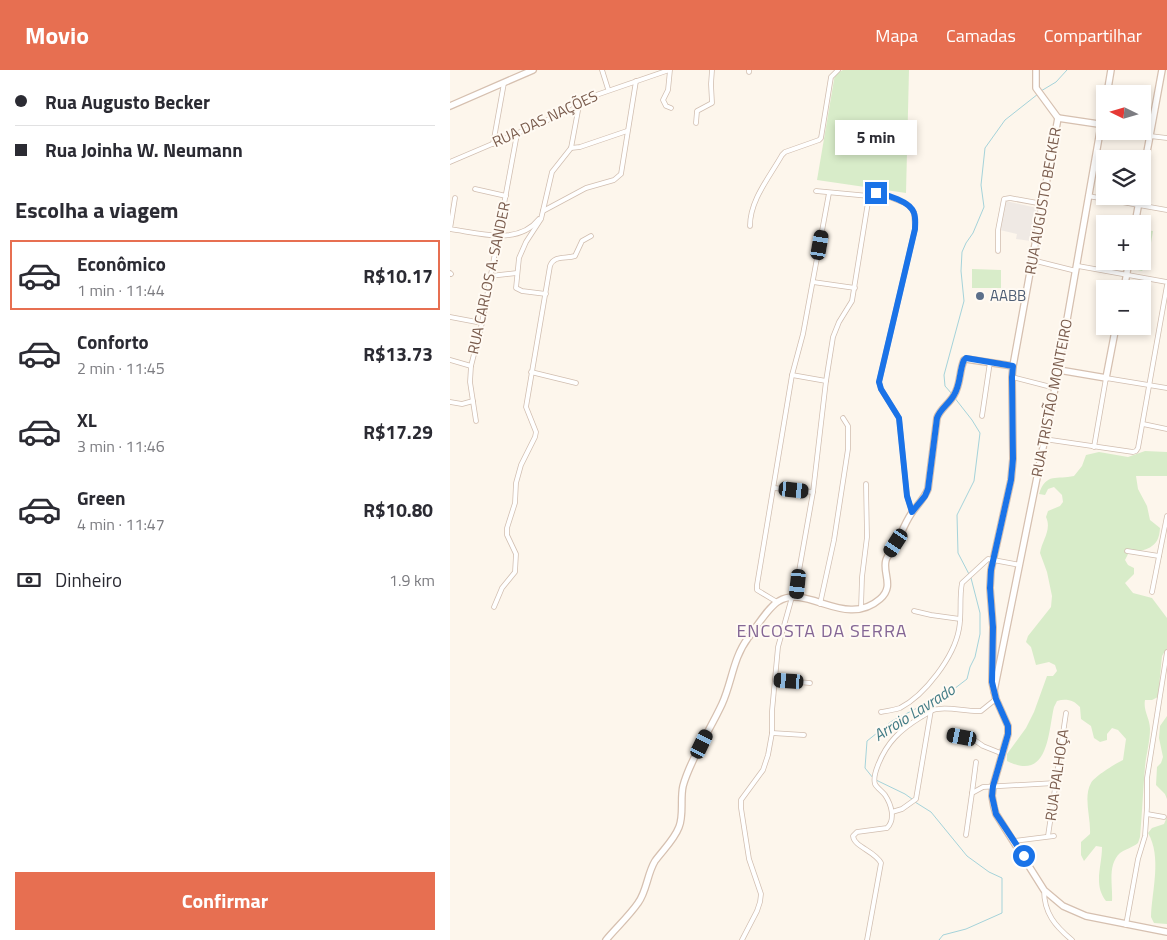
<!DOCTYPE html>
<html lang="pt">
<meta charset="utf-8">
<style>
:root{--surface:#fff;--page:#f7f7f7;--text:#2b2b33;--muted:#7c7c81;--line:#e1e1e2;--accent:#e76f51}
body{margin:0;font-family:"Titillium Web",sans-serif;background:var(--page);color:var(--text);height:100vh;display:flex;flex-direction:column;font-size:19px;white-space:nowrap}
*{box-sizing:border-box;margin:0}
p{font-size:16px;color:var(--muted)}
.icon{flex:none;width:28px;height:28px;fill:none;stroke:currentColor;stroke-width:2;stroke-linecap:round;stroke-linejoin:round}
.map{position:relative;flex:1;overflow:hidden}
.details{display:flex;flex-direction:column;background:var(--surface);width:450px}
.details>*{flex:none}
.hud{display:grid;align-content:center;height:110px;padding:0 15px;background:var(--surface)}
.needle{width:32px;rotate:275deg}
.tools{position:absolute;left:646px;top:15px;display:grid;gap:10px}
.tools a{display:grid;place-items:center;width:55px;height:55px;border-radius:0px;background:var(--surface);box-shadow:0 2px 8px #0003;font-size:25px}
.end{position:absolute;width:22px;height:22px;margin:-11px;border:6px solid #1a73e8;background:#fff;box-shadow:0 0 0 2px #fff}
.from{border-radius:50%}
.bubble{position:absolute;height:35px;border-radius:0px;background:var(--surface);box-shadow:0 2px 8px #0003;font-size:16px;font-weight:700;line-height:35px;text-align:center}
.car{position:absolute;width:15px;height:30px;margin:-15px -8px;border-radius:6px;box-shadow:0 0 4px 1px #0007;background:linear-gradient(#222 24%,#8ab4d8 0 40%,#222 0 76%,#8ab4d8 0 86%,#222 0)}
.hud b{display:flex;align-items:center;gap:18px;height:48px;font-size:19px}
.hud b+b{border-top:1px solid var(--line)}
.hud i{width:12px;height:12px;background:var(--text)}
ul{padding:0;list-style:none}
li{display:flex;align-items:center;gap:15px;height:70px;margin:0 10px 8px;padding:0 5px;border:2px solid transparent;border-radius:0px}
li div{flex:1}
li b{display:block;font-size:19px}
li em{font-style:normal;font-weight:700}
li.active{border-color:var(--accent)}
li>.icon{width:45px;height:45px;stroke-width:1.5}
h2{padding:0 15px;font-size:22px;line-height:60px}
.pay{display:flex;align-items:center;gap:12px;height:55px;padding:0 15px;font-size:19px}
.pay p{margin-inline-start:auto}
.button{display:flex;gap:10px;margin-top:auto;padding:10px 15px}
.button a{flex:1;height:58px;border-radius:0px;background:var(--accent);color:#fff;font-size:20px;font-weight:700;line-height:58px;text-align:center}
header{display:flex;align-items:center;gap:30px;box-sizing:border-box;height:70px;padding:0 25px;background:var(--accent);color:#fff}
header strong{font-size:24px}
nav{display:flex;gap:28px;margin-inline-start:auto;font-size:18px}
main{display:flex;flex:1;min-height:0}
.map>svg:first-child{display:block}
</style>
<header>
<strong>Movio</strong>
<nav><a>Mapa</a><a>Camadas</a><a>Compartilhar</a></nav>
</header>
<main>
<section class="details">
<div class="hud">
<b><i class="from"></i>Rua Augusto Becker</b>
<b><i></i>Rua Joinha W. Neumann</b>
</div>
<h2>Escolha a viagem</h2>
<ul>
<li class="active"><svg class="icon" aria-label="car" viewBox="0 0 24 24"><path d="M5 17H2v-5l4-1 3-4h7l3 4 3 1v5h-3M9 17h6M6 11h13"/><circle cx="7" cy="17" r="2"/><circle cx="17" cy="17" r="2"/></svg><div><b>Econômico</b><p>1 min · 11:44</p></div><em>R$10.17</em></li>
<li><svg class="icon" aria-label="car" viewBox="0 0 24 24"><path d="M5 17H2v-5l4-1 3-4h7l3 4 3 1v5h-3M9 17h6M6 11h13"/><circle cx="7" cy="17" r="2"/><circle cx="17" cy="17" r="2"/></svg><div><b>Conforto</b><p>2 min · 11:45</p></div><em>R$13.73</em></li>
<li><svg class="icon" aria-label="car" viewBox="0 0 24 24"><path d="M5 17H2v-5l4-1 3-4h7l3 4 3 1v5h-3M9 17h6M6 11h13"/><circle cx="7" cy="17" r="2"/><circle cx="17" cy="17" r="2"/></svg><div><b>XL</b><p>3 min · 11:46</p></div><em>R$17.29</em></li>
<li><svg class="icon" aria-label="car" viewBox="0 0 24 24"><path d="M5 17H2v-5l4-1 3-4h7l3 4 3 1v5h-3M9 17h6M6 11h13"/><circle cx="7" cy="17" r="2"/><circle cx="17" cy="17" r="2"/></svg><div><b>Green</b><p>4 min · 11:47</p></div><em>R$10.80</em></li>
</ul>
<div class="pay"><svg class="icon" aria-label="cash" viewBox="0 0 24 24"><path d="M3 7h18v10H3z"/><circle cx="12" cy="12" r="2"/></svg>Dinheiro<p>1.9 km</p></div>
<div class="button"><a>Confirmar</a></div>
</section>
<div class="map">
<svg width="717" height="870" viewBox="0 0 717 870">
<rect width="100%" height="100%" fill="#fdf6ec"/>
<path fill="#efe9e4" d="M556,131L587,138L581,171L566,169L567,164L550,160Z"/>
<g fill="#d8ecc9">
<path d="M393,0H459L456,123L367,110L385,4Z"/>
<path d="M693,160L703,161L698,191L692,201L679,198L680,191H692Z"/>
<path d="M522,199L551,200V218H522Z"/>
<path d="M695,381L717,382V406H686L688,419L697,436L700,450L710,458C709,480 695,479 678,484L675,490L678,495L684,498V504L675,513L683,523L702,528L717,548V582L715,581L712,586L708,627L702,630H695C693,641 700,648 700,659C700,672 696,685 695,697C693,721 692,744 690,767L688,773C682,778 675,779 670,783C657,795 663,816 662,831H656C643,814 652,797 652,777L646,776L634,791L631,785V772L640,764C641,748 633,727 641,713C645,706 665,694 673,690L676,669L668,660L662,658L657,664V670L650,672L644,668L641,656L631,649L630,637C624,630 616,628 607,631L604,637C598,662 599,712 557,691V684L576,658L584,642L597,606H603L607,601L605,595L599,592L586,595L581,577L576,572L578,566L601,537L602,526L597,502L590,483C592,470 602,460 596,447L598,441L610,436L613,432L612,425L604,417L598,419L595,425L589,424C596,402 607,410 624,406L632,396L636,385L649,382L678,387Z"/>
<path d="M717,646V729L715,724L706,715L707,697L711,693L713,687L709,668L710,656Z"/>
<path d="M717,747V854L704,853L701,847C702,820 712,787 698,763L702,758L714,754Z"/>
</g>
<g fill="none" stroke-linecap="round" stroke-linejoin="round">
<g stroke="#a5d3da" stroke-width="1">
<path d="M591,21L606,12L617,0"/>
<path d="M502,324L495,316L494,305L514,231L511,201L512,182L516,173L523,163L534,137L531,115L535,78L555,50L588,24"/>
<path d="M423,708L415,698L417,671L442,651L504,619L517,609L520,597L525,587L530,564V543L521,508L508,483L507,445L524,411L530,363L522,350L504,327"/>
<path d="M426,710L455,724L462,729"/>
<path d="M465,732L481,742L517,786L539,802L552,808V843L516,859L493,865L489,870"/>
</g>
<defs>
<g id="street">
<path d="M152,0L158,19"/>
<path d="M220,0L218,20L213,30L216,36L221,38"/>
<path d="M299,2V0"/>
<path d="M246,53L247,41L262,33L261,14L262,0"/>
<path d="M700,66L717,68"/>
<path d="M43,74L54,13"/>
<path d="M121,78L130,77L177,61"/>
<path d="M0,92L96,51L123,33L219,0"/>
<path d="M25,119L56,126"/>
<path d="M366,121L419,126L426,123H429L457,134L464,142L465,159L429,312L431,319L449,348L457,426L462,442"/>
<path d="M638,126L717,140"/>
<path d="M5,128L0,159C29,163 68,176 89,149"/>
<path d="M93,141L136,118L164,110L171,104L186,11"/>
<path d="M300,156C300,130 319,108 332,85L335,82L369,70L371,68L381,7L388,0"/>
<path d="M548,181V160L554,129L560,128L593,134"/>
<path d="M582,190L626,201"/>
<path d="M628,196L717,212"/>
<path d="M0,203L1,204"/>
<path d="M40,206L67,203"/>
<path d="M363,212L405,218"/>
<path d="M96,224L72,221L66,218L69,188L76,172L91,149L102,102L121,78L130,30"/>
<path d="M0,247L32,253"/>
<path d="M0,290L21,296"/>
<path d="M81,302L126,313"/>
<path d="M342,305L376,311"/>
<path d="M562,307L605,318"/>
<path d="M0,332L12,334L23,331"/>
<path d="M532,346L540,292"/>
<path d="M26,351L20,312L21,296L32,253L67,64"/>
<path d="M693,354L717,359"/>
<path d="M594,369L683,382L686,381L688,378L717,215"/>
<path d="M644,377L656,308L717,318"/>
<path d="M324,418L363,422"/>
<path d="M677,481L709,486"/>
<path d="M702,522L717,446"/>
<path d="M346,527L349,501L363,422L376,311L383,267L389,252L402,231L419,126"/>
<path d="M327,532L307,520V515L342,305L353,264L379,123"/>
<path d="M370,534L384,470L398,379V356L393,348"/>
<path d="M44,537L52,518L65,502L66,484L57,465V458L65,433L66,413L71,395L85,367L86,362L76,337L100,196C104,185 115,189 125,186L132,171L141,166"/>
<path d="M411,538L412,507L417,467L416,414"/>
<path d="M464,541L481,545L510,549"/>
<path d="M325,610L360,613"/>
<path d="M431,642C437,641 444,640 450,638C475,625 504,587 509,559C512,544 509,528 512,513L538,489L570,495"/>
<path d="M322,663L354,665"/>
<path d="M501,665L523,669L533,676L553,684"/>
<path d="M522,723L526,692"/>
<path d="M442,742L452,739L466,729L481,640"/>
<path d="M697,744L714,747"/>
<path d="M516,765L522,723L533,717L605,713"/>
<path d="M598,766L616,643"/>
<path d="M564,771L604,766"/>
<path d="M594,820C594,843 605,856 622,870"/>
<path d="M676,855L688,789L695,766L697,737V708L717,582"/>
<path d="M292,870L307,841L310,832L311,824L299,789L291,738V730L313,700L318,685L322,663V641L328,577L342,527"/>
<path d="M417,870L431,793C425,781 404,777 403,766L407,762L437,758C446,749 441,734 435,725C432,721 427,718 425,714C423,708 426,700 428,695C437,672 450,660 471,647C477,644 482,639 488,639C502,637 517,642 531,641L546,629"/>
</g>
<g id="secondary">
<path d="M586,0V18L608,48"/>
<path d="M657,24L661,0"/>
<path d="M0,36L83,0"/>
<path d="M608,48L563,296L562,307L563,389L561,410L541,500L540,518L543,557L542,612L546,629L558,656V664L543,716L542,726L544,737L546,744L594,820L613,836L636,846L717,862"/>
<path d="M608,48L655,55"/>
<path d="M680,61L700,66"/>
<path d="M692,109L712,0"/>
<path d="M685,154L690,126"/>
<path d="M674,219L679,191"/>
<path d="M609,300L656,308L666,256"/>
<path d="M544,621L605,318L655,33"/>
<path d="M156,870C166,858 179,846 188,833C197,821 197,804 205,791C213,780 224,770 229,757C234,745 230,729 233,716C240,690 260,660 272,634C282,612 283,588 298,568C306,558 318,537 329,531C357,514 396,559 430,529C445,516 432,503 436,490C438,484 443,479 446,474C451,464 455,453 461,444C467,435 474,429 478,419L487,348C490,339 499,334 504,325C511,314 509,301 514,290L516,289L563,296"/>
</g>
</defs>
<use href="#street" stroke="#d1beb0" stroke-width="5.5"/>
<use href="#secondary" stroke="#d6c0b0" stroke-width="8"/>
<use href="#street" stroke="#fff" stroke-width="4"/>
<use href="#secondary" stroke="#fff" stroke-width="5.5"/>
</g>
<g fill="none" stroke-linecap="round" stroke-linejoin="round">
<path stroke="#1a73e8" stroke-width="6" d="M426,123C437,125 460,131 464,143C466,148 465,154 465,159L429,312L431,319L449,348L457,426L462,442L475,426L478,419L487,348C490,339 499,334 504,325C511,314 509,301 514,290L516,288L563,296L562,307L563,389L561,410L541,500L540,518L543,557L542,612L546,629L558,656V664L543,716L542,726L546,744L574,786"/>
</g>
<circle fill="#5c6f8a" stroke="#fffaf3" stroke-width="2" cx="530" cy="226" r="5"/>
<g text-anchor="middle" stroke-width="4" stroke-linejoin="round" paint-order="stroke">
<g font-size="15" fill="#7a5c4d" stroke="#fffaf3">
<text transform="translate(95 49) rotate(-25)" y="5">RUA DAS NAÇÕES</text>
<text transform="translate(593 131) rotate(-80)" y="5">RUA AUGUSTO BECKER</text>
<text transform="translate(39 208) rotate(-78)" y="5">RUA CARLOS A. SANDER</text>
<text transform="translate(602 328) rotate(-79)" y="5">RUA TRISTÃO MONTEIRO</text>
<text transform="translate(607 705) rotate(-82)" y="5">RUA PALHOÇA</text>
</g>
<g font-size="15" fill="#4e5e75" stroke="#fffaf3" text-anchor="start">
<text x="540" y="231">AABB</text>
</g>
<g font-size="16" font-style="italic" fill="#437c86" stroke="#fffaf3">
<text transform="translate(464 642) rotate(-32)" y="6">Arroio Lavrado</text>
</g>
<g font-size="18" letter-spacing="1" fill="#846695" stroke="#fffaf3">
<text x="372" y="567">ENCOSTA DA SERRA</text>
</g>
</g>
</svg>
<div class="tools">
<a><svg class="needle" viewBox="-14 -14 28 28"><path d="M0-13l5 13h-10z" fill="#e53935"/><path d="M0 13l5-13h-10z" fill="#7c7c81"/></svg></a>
<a><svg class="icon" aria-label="layers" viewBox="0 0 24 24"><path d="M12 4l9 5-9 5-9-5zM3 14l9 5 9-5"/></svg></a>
<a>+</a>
<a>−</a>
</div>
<i class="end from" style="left:574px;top:786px"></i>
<i class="end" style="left:426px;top:123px"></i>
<div class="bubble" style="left:385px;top:50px;width:82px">5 min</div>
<i class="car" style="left:370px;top:175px;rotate:10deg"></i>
<i class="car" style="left:344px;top:420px;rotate:96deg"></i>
<i class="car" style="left:446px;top:473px;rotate:213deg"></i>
<i class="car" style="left:348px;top:514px;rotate:186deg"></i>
<i class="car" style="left:339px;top:611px;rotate:274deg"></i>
<i class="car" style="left:512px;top:667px;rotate:281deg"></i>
<i class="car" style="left:252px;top:674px;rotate:26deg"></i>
</div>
</main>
